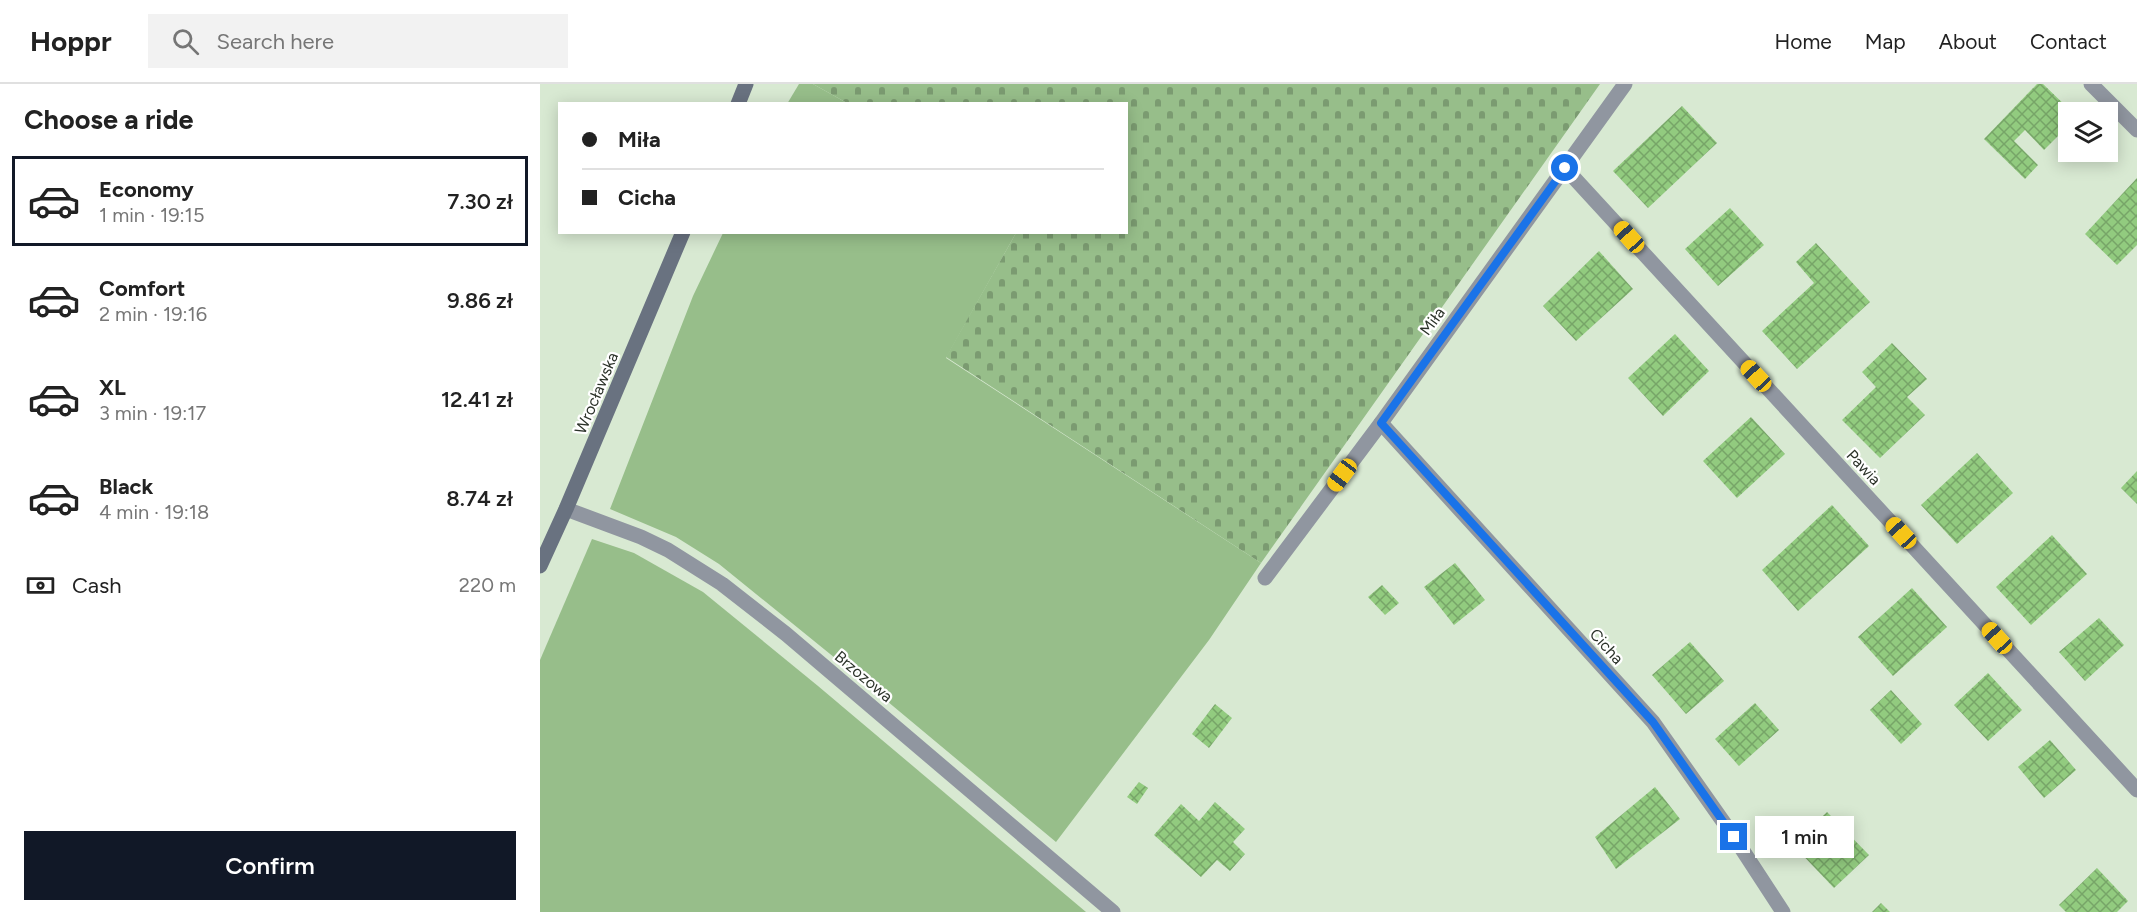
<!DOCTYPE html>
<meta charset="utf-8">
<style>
:root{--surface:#fff;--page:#f2f2f2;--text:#222;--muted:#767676;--line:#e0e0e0;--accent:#111827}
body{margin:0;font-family:Figtree,sans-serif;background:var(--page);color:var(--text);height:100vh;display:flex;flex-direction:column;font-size:22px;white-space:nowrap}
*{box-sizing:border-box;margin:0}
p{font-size:20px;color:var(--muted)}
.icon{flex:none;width:33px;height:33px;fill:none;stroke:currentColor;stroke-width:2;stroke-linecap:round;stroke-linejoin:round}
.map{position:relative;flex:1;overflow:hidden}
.side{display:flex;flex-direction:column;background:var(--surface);width:540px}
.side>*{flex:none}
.top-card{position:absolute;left:18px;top:18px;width:570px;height:132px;border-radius:0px;box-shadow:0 3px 15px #0003;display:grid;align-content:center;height:132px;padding:0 24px;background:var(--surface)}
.buttons{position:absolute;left:1518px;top:18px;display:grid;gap:12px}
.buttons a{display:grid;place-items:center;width:60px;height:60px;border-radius:0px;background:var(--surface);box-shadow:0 3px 15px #0003;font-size:30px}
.end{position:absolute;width:27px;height:27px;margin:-14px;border:8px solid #1a73e8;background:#fff;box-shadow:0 0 0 3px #fff}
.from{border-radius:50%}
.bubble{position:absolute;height:42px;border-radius:0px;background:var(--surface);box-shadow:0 3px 15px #0003;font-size:20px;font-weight:600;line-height:42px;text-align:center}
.car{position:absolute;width:18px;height:36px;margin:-18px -9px;border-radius:8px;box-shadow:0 0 4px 2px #0007;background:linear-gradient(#f5c518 24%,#345 0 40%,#f5c518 0 76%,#345 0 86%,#f5c518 0)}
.top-card b{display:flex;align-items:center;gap:21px;height:57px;font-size:22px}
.top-card b+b{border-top:2px solid var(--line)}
.top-card i{width:15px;height:15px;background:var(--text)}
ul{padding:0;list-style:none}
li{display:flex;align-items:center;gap:18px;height:90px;margin:0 12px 9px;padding:0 12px;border:3px solid transparent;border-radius:0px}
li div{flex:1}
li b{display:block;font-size:22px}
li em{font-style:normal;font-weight:600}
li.on{border-color:var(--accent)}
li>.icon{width:54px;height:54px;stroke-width:1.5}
h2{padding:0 24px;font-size:27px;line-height:72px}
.pay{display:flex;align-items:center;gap:15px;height:66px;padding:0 24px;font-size:22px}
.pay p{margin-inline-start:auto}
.action{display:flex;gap:12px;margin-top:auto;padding:12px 24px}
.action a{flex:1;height:69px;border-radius:0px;background:var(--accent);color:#fff;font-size:24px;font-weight:600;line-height:69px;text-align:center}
header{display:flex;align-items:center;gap:36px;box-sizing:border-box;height:84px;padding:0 30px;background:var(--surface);border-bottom:2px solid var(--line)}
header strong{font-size:28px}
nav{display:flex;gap:33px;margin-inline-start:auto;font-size:21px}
.search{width:420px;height:54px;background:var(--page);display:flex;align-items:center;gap:15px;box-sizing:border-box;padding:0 21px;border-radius:0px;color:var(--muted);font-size:22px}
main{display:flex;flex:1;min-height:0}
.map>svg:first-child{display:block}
</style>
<header>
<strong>Hoppr</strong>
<div class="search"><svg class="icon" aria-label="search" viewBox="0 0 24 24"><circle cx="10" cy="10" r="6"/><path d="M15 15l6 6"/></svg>Search here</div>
<nav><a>Home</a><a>Map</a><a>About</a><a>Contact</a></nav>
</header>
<main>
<section class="side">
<h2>Choose a ride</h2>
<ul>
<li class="on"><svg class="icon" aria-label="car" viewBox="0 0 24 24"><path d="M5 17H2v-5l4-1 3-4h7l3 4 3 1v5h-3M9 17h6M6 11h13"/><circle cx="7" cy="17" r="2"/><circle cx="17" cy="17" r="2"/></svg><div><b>Economy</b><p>1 min · 19:15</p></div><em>7.30 zł</em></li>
<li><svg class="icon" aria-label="car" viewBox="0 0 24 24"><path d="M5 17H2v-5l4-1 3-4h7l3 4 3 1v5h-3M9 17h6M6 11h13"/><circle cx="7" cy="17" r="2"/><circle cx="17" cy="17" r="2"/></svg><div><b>Comfort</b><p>2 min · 19:16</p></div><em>9.86 zł</em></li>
<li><svg class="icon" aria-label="car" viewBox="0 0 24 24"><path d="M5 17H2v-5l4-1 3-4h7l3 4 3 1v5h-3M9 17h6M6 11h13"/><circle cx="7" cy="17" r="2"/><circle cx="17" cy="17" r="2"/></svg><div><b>XL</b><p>3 min · 19:17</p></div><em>12.41 zł</em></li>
<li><svg class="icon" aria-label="car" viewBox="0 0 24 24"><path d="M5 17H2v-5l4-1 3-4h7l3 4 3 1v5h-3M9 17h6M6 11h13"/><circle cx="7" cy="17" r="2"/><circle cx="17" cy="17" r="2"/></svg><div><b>Black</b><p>4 min · 19:18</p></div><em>8.74 zł</em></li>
</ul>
<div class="pay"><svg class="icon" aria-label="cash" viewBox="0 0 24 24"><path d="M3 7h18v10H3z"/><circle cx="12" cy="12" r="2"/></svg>Cash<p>220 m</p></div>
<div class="action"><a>Confirm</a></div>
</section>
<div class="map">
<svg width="1597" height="828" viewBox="0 0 1597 828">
<defs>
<pattern id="cemetery-stones" width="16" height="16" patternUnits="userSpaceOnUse" patternTransform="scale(1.5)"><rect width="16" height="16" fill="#97be8a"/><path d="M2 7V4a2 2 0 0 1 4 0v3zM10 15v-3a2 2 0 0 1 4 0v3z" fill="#7b9b71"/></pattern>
<pattern id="building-cross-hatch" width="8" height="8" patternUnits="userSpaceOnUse" patternTransform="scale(1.5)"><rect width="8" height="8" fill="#92cb7f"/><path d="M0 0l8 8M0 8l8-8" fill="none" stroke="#77a568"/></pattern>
</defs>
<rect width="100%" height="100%" fill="#d8e9d2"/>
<g fill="#97be8a">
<path d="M259,0H273L307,19L247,20Z"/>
<path d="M183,149H476L406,274L721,479L669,556L516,758L311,587L179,480L136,453L70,425L153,212Z"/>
<path d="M52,455L94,469L163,508L278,602L546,828H0V576Z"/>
</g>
<path fill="url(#cemetery-stones)" d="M273,0H1060L721,479L406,273L476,149L586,148V20L307,19Z"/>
<g fill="url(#building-cross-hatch)">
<path d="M1497,0H1503L1532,28H1528V42L1504,66L1485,46L1474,57L1498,81L1485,95L1444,55Z"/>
<path d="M1142,22L1177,59L1108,124L1073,87Z"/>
<path d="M1597,94V161L1577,181L1545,150Z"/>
<path d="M1190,124L1224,161L1178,202L1145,165Z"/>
<path d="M1276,159L1330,218L1257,285L1222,247L1274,199L1256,178Z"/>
<path d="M1059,167L1093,205L1036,257L1003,222Z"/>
<path d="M1135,250L1169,287L1123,332L1088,294Z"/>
<path d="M1352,259L1387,295L1367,313L1385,331L1340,374L1302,336L1336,303L1322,288Z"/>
<path d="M1211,333L1245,370L1197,414L1163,377Z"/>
<path d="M1437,369L1473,409L1417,460L1381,421Z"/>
<path d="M1597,387V420L1581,404Z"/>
<path d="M1292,421L1329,462L1258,527L1222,486Z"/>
<path d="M1512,451L1547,490L1491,541L1456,503Z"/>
<path d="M915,479L945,516L914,541L884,503Z"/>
<path d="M842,501L859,519L845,531L828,513Z"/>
<path d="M1372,504L1407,543L1353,592L1318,553Z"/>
<path d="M1559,534L1584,561L1545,597L1519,568Z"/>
<path d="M1150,558L1184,597L1146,630L1112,591Z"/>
<path d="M1448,589L1482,626L1448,657L1414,621Z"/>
<path d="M1351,606L1382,640L1361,660L1330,626Z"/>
<path d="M1215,619L1239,646L1199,682L1175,655Z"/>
<path d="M675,620L692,634L669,664L652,650Z"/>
<path d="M1510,656L1536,686L1504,714L1478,683Z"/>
<path d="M599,698L608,704L597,720L587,713Z"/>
<path d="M1115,703L1140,735L1076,785L1055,753Z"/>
<path d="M675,718L705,745L693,758L705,770L690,787L677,776L661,793L614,751L641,720L659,737Z"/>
<path d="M1287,728L1329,771L1294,804L1253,761Z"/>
<path d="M1557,784L1588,817L1577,828H1526L1519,821Z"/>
<path d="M1341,819L1350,828H1332Z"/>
</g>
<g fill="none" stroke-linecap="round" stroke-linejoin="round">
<g stroke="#9096a0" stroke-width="15">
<path d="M1551,0L1597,46"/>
<path d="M1025,84L1597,706"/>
<path d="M841,339L1113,638L1194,753L1243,828"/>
<path d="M26,425L101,453L128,466L182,500L246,550L573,828"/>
<path d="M725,494L841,339L1085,0"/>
</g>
<g stroke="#697280" stroke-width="15">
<path d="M198,20L206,0"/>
<path d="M0,482L26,425L143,148"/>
</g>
</g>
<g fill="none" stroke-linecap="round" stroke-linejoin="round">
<path stroke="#1a73e8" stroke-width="8" d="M1025,84L841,339L1113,638L1194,753"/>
</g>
<g text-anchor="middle" stroke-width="4.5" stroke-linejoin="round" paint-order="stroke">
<g font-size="16" fill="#2b3229" stroke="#fff">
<text transform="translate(892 237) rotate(-54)" y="6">Miła</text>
<text transform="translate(56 309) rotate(-67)" y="6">Wrocławska</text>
<text transform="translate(1324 383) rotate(47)" y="6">Pawia</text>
<text transform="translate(1067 562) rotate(48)" y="6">Cicha</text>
<text transform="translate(324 592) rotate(40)" y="6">Brzozowa</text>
</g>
</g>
</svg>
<div class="buttons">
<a><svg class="icon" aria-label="layers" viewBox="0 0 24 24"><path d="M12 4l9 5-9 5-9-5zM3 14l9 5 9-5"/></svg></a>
</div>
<i class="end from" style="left:1025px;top:84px"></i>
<i class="end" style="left:1194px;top:753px"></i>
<div class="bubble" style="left:1215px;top:732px;width:99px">1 min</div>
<i class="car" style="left:1089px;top:153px;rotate:318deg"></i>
<i class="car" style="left:1216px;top:292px;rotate:317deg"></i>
<i class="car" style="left:802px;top:391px;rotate:217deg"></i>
<i class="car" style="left:1361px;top:449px;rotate:317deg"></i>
<i class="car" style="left:1457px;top:554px;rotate:318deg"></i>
<div class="top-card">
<b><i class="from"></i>Miła</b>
<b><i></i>Cicha</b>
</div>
</div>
</main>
